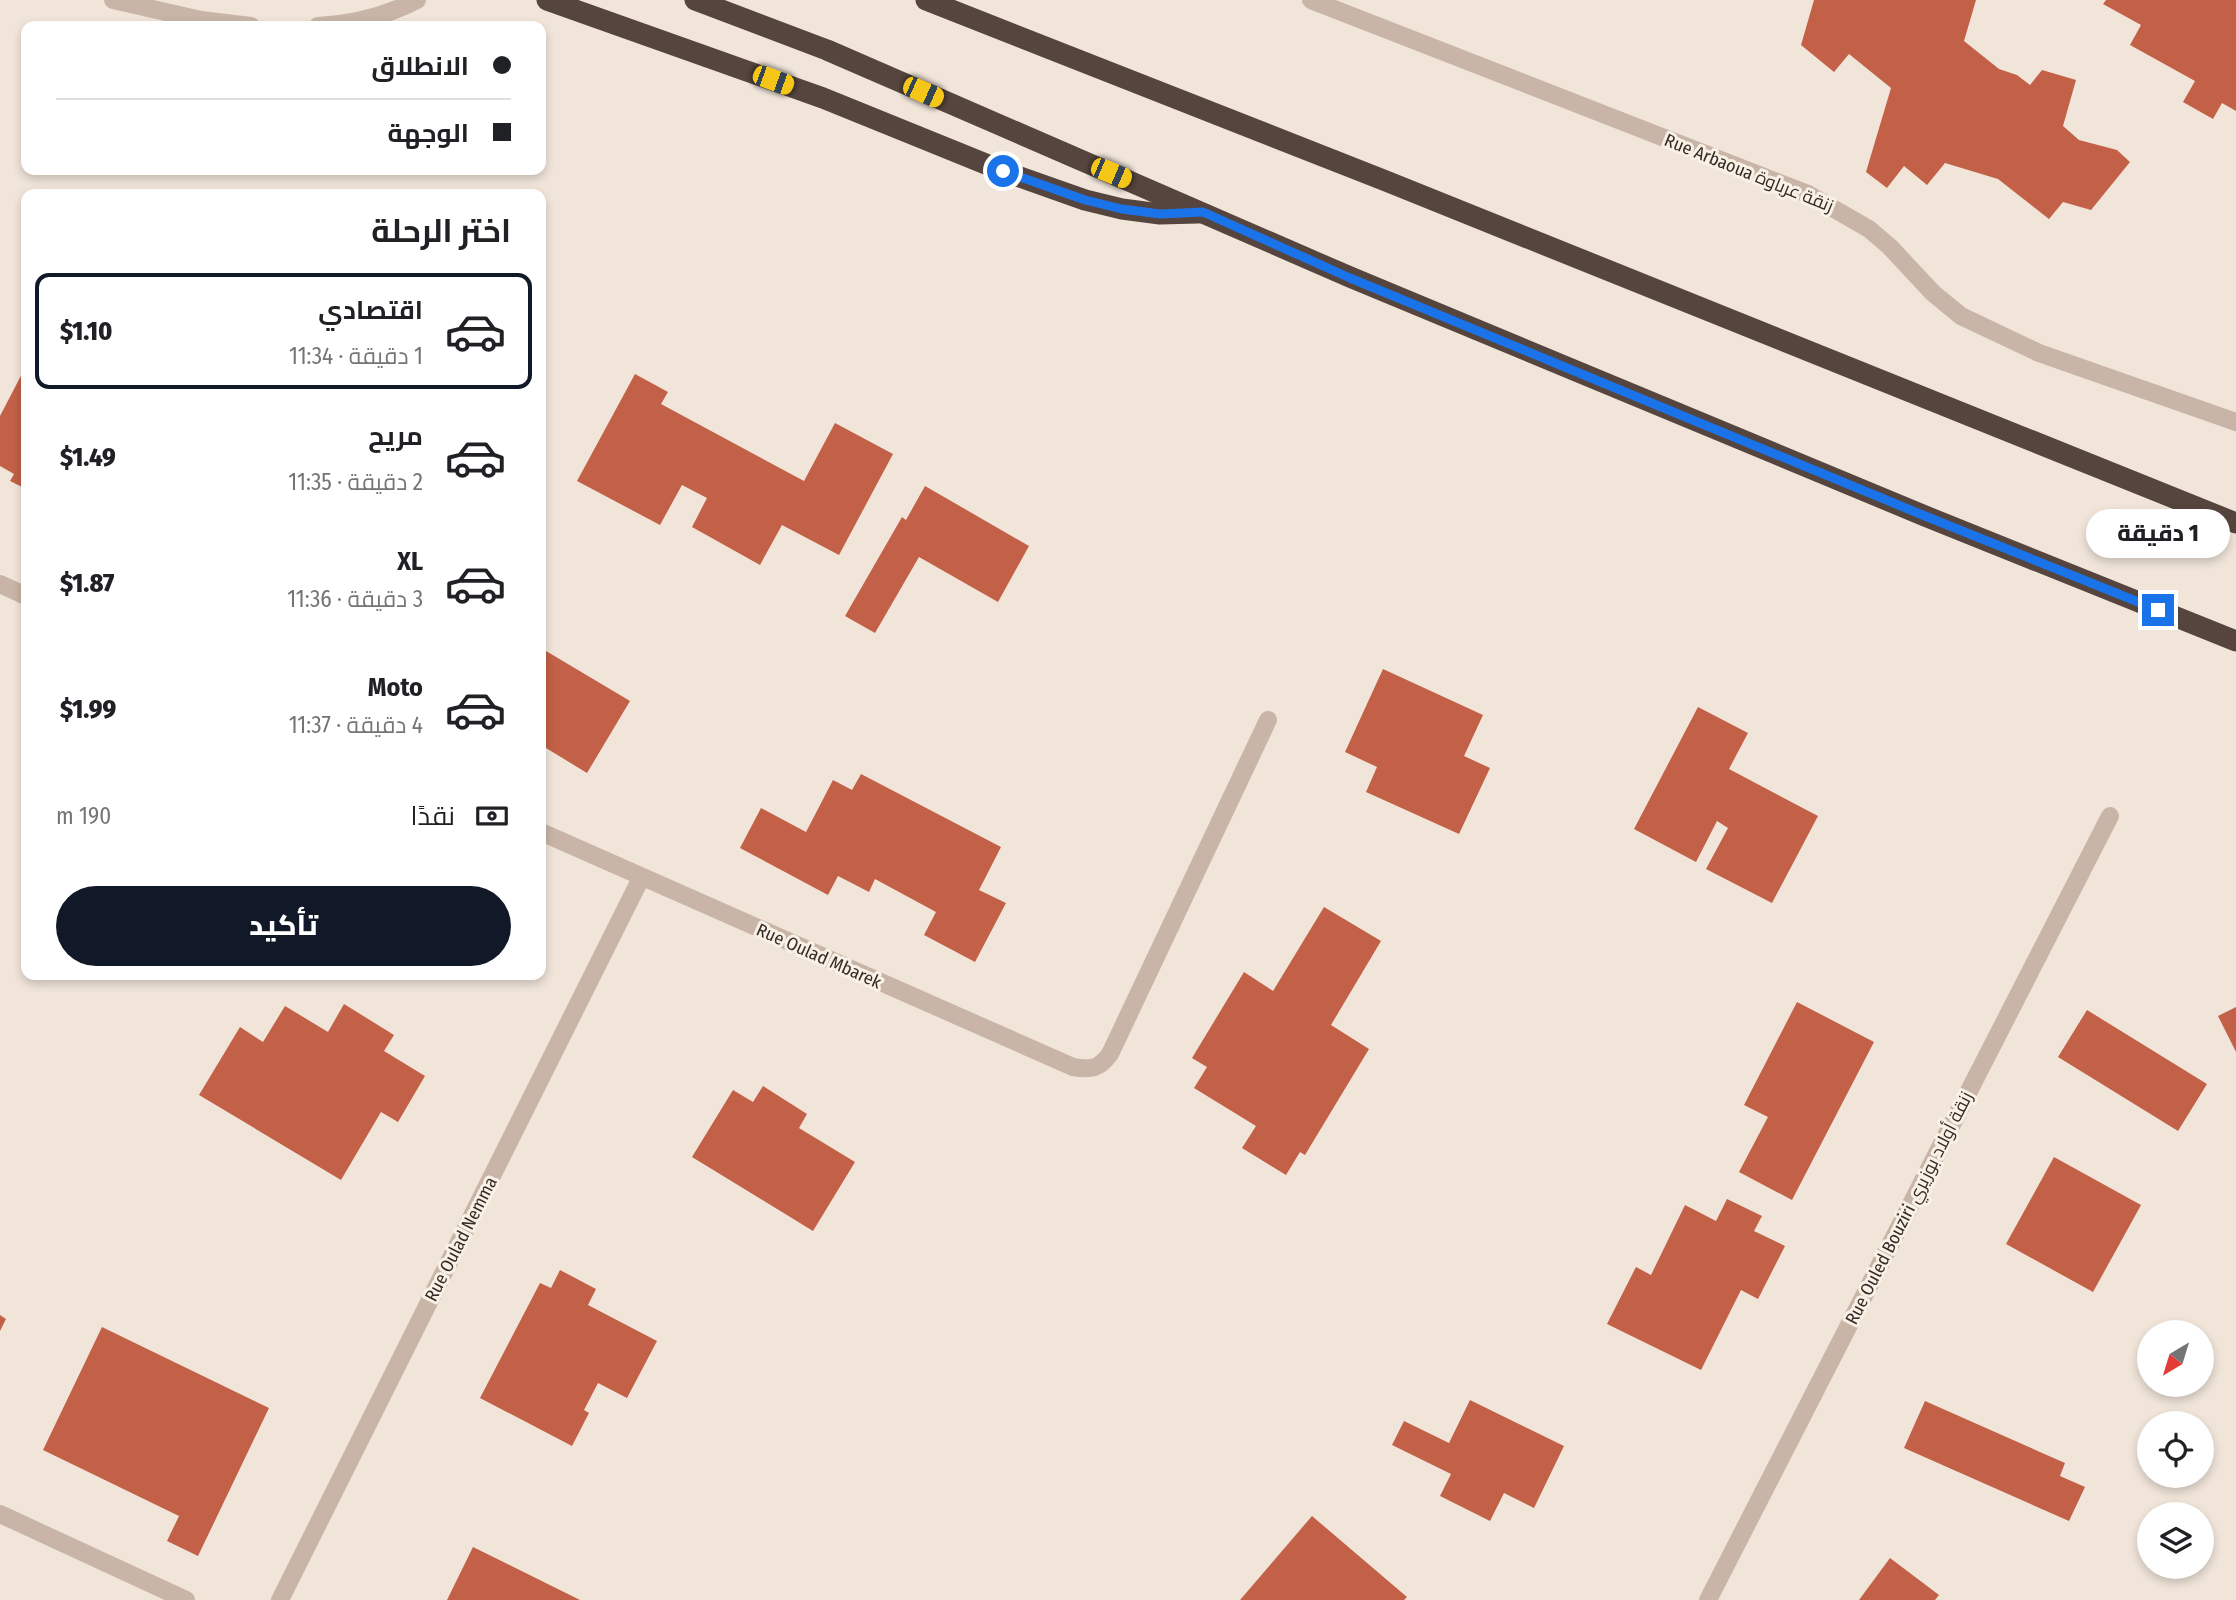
<!DOCTYPE html>
<html lang="ar">
<meta charset="utf-8">
<style>
:root{--surface:#fff;--page:#f6f6f6;--text:#202124;--muted:#757577;--line:#e0e0e0;--accent:#111827}
body{margin:0;font-family:"Fira Sans Condensed",Cairo,sans-serif;background:var(--page);color:var(--text);direction:rtl;height:100vh;display:flex;flex-direction:column;font-size:26px;white-space:nowrap}
*{box-sizing:border-box;margin:0}
p{font-size:23px;color:var(--muted)}
.icon{flex:none;width:38px;height:38px;fill:none;stroke:currentColor;stroke-width:2;stroke-linecap:round;stroke-linejoin:round}
.map{position:relative;flex:1;overflow:hidden;direction:ltr}
.side{position:absolute;left:21px;top:189px;width:525px;height:791px;display:flex;flex-direction:column;background:var(--surface);border-radius:14px;box-shadow:0 4px 10px #0003;direction:rtl}
.side>*{flex:none}
.hud{position:absolute;left:21px;top:21px;width:525px;height:154px;border-radius:14px;box-shadow:0 4px 10px #0003;direction:rtl;display:grid;align-content:center;height:154px;padding:0 35px;background:var(--surface)}
.needle{width:46px;rotate:218deg}
.tools{position:absolute;left:2137px;top:1320px;display:grid;gap:14px}
.tools a{display:grid;place-items:center;width:77px;height:77px;border-radius:50%;background:var(--surface);box-shadow:0 4px 10px #0003;font-size:35px}
.end{position:absolute;width:32px;height:32px;margin:-16px;border:9px solid #1a73e8;background:#fff;box-shadow:0 0 0 4px #fff}
.from{border-radius:50%}
.bubble{position:absolute;height:49px;border-radius:24px;background:var(--surface);box-shadow:0 4px 10px #0003;font-size:23px;font-weight:800;line-height:49px;text-align:center;direction:rtl}
.car{position:absolute;width:21px;height:42px;margin:-21px -10px;border-radius:9px;box-shadow:0 0 5px 2px #0007;background:linear-gradient(#f5c518 24%,#345 0 40%,#f5c518 0 76%,#345 0 86%,#f5c518 0)}
.hud b{display:flex;align-items:center;gap:24px;height:66px;font-size:26px}
.hud b+b{border-top:2px solid var(--line)}
.hud i{width:18px;height:18px;background:var(--text)}
ul{padding:0;list-style:none}
li{display:flex;align-items:center;gap:21px;height:116px;margin:0 14px 10px;padding:0 21px;border:4px solid transparent;border-radius:14px}
li div{flex:1}
li b{display:block;font-size:26px}
li em{font-style:normal;font-weight:800}
li.selected{border-color:var(--accent)}
li>.icon{width:63px;height:63px;stroke-width:1.5}
h2{padding:0 35px;font-size:32px;line-height:84px}
.pay{display:flex;align-items:center;gap:18px;height:77px;padding:0 35px;font-size:26px}
.pay p{margin-inline-start:auto}
.primary-button{display:flex;gap:14px;margin-top:auto;padding:14px 35px}
.primary-button a{flex:1;height:80px;border-radius:42px;background:var(--accent);color:#fff;font-size:28px;font-weight:800;line-height:80px;text-align:center}
.map>svg:first-child{display:block}
</style>
<div class="map">
<svg width="2236" height="1600" viewBox="0 0 2236 1600">
<rect width="100%" height="100%" fill="#f1e5da"/>
<g fill="#c26147">
<path d="M1814,0H1976L1964,41L1999,69L2017,75L2030,85L2042,70L2076,80L2063,126L2079,140L2117,150L2130,162L2091,210L2063,202L2049,219L1998,179L1945,163L1927,185L1904,166L1887,188L1866,172L1891,88L1849,54L1834,72L1801,45Z"/>
<path d="M2106,0H2236V111L2222,103L2213,119L2183,102L2195,81L2130,45L2141,25L2103,4Z"/>
<path d="M26,366V489L10,481L14,474L0,466V416Z"/>
<path d="M635,374L668,392L661,404L804,481L835,423L893,454L839,555L782,525L760,565L692,527L707,498L682,485L660,525L577,481Z"/>
<path d="M925,486L1029,546L998,602L919,557L875,633L845,616L902,517L906,520Z"/>
<path d="M541,648L630,701L587,773L541,745Z"/>
<path d="M1383,669L1483,715L1464,756L1490,768L1459,834L1366,792L1377,767L1345,752Z"/>
<path d="M1698,707L1748,733L1729,769L1818,816L1772,903L1706,869L1728,828L1717,821L1696,862L1634,829Z"/>
<path d="M861,774L1001,847L979,890L1006,903L975,962L924,935L936,912L875,879L869,892L838,876L828,895L740,848L761,808L806,832L833,780L852,790Z"/>
<path d="M1324,907L1381,941L1331,1025L1369,1049L1305,1155L1300,1152L1286,1175L1242,1148L1256,1126L1194,1088L1207,1067L1192,1058L1244,972L1273,991Z"/>
<path d="M1797,1002L1874,1042L1792,1200L1739,1172L1768,1117L1744,1105Z"/>
<path d="M344,1004L394,1035L384,1051L425,1076L398,1122L381,1112L341,1180L199,1095L240,1027L263,1042L285,1006L328,1032Z"/>
<path d="M2236,1007V1052L2218,1016Z"/>
<path d="M2087,1010L2207,1084L2178,1131L2058,1057Z"/>
<path d="M763,1086L807,1114L799,1128L855,1162L813,1231L692,1157L733,1090L753,1102Z"/>
<path d="M2054,1157L2141,1205L2093,1292L2006,1244Z"/>
<path d="M1727,1199L1762,1216L1754,1231L1785,1246L1758,1299L1741,1290L1701,1370L1607,1324L1636,1267L1651,1275L1685,1205L1716,1221Z"/>
<path d="M560,1270L596,1289L588,1305L657,1341L627,1398L598,1383L584,1410L589,1413L572,1446L480,1398L540,1283L551,1288Z"/>
<path d="M0,1315L6,1319L0,1331Z"/>
<path d="M102,1327L269,1408L198,1556L167,1541L179,1516L43,1450Z"/>
<path d="M1470,1400L1564,1446L1534,1508L1504,1493L1490,1521L1440,1496L1451,1474L1392,1445L1404,1421L1449,1443Z"/>
<path d="M1925,1401L2065,1463L2060,1476L2085,1487L2069,1521L1904,1448Z"/>
<path d="M1312,1516L1407,1597L1404,1600H1240Z"/>
<path d="M473,1547L580,1600H447Z"/>
<path d="M1890,1558L1939,1595L1935,1600H1859Z"/>
</g>
<g fill="none" stroke-linecap="round" stroke-linejoin="round">
<g stroke="#c8b5a7" stroke-width="18">
<path d="M113,0L201,20L251,26"/>
<path d="M318,26C353,24 386,16 417,0"/>
</g>
<g stroke="#c8b5a7" stroke-width="18">
<path d="M1311,0L1808,194L1869,229L1890,247L1933,293L1961,316L2039,353L2236,422"/>
<path d="M0,584L26,596"/>
<path d="M541,832L1073,1067C1091,1070 1099,1069 1110,1054L1268,720"/>
<path d="M0,1514L186,1600"/>
<path d="M280,1600L641,878"/>
<path d="M1708,1600L2110,816"/>
</g>
<g stroke="#56453e" stroke-width="21">
<path d="M547,0L823,98L1003,171L1085,200L1122,209L1160,214L1198,213"/>
<path d="M695,0L827,50L1350,277L1925,516L2236,641"/>
<path d="M926,0L1386,181L2236,523"/>
</g>
</g>
<g fill="none" stroke-linecap="round" stroke-linejoin="round">
<path stroke="#1a73e8" stroke-width="9" d="M1003,171L1085,200L1122,209L1160,214L1203,212L1350,278L1625,392L1925,516L2158,610"/>
</g>
<g text-anchor="middle" stroke-width="6" stroke-linejoin="round" paint-order="stroke">
<g font-size="18" fill="#352b27" stroke="#f9f0e6">
<text transform="translate(1749 173) rotate(22)" y="6">Rue Arbaoua زنقة عرباوة</text>
<text transform="translate(819 956) rotate(24)" y="6">Rue Oulad Mbarek</text>
<text transform="translate(1909 1208) rotate(-63)" y="6">Rue Ouled Bouziri زنقة أولاد بوزيري</text>
<text transform="translate(461 1239) rotate(-63)" y="6">Rue Oulad Nemma</text>
</g>
</g>
</svg>
<div class="tools">
<a><svg class="needle" viewBox="-14 -14 28 28"><path d="M0-13l5 13h-10z" fill="#e53935"/><path d="M0 13l5-13h-10z" fill="#757577"/></svg></a>
<a><svg class="icon" aria-label="locate" viewBox="0 0 24 24"><circle cx="12" cy="12" r="6"/><path d="M12 2v4M12 18v4M2 12h4M18 12h4"/></svg></a>
<a><svg class="icon" aria-label="layers" viewBox="0 0 24 24"><path d="M12 4l9 5-9 5-9-5zM3 14l9 5 9-5"/></svg></a>
</div>
<i class="end from" style="left:1003px;top:171px"></i>
<i class="end" style="left:2158px;top:610px"></i>
<div class="bubble" style="left:2086px;top:509px;width:144px">1 دقيقة</div>
<i class="car" style="left:773px;top:80px;rotate:110deg"></i>
<i class="car" style="left:923px;top:92px;rotate:114deg"></i>
<i class="car" style="left:1111px;top:173px;rotate:113deg"></i>
<div class="hud">
<b><i class="from"></i>الانطلاق</b>
<b><i></i>الوجهة</b>
</div>
<section class="side">
<h2>اختر الرحلة</h2>
<ul>
<li class="selected"><svg class="icon" aria-label="car" viewBox="0 0 24 24"><path d="M5 17H2v-5l4-1 3-4h7l3 4 3 1v5h-3M9 17h6M6 11h13"/><circle cx="7" cy="17" r="2"/><circle cx="17" cy="17" r="2"/></svg><div><b>اقتصادي</b><p>1 دقيقة · 11:34</p></div><em>$1.10</em></li>
<li><svg class="icon" aria-label="car" viewBox="0 0 24 24"><path d="M5 17H2v-5l4-1 3-4h7l3 4 3 1v5h-3M9 17h6M6 11h13"/><circle cx="7" cy="17" r="2"/><circle cx="17" cy="17" r="2"/></svg><div><b>مريح</b><p>2 دقيقة · 11:35</p></div><em>$1.49</em></li>
<li><svg class="icon" aria-label="car" viewBox="0 0 24 24"><path d="M5 17H2v-5l4-1 3-4h7l3 4 3 1v5h-3M9 17h6M6 11h13"/><circle cx="7" cy="17" r="2"/><circle cx="17" cy="17" r="2"/></svg><div><b>XL</b><p>3 دقيقة · 11:36</p></div><em>$1.87</em></li>
<li><svg class="icon" aria-label="car" viewBox="0 0 24 24"><path d="M5 17H2v-5l4-1 3-4h7l3 4 3 1v5h-3M9 17h6M6 11h13"/><circle cx="7" cy="17" r="2"/><circle cx="17" cy="17" r="2"/></svg><div><b>Moto</b><p>4 دقيقة · 11:37</p></div><em>$1.99</em></li>
</ul>
<div class="pay"><svg class="icon" aria-label="cash" viewBox="0 0 24 24"><path d="M3 7h18v10H3z"/><circle cx="12" cy="12" r="2"/></svg>نقدًا<p>190 m</p></div>
<div class="primary-button"><a>تأكيد</a></div>
</section>
</div>
